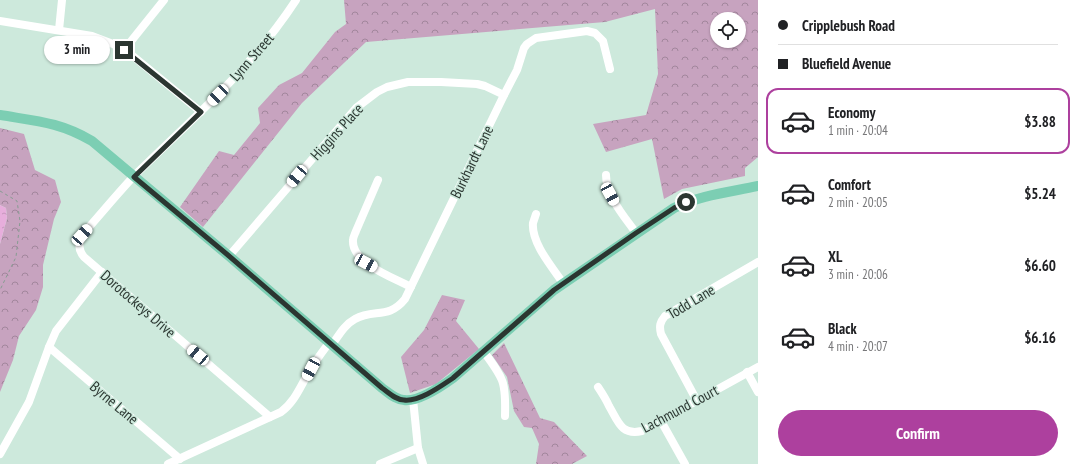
<!DOCTYPE html>
<meta charset="utf-8">
<style>
:root{--surface:#fff;--page:#f2f2f2;--text:#202124;--muted:#757577;--line:#e0e0e0;--accent:#ad409e}
body{margin:0;font-family:"PT Sans Narrow",sans-serif;background:var(--page);color:var(--text);height:100vh;display:flex;flex-direction:column;font-size:15px;white-space:nowrap}
*{box-sizing:border-box;margin:0}
p{font-size:13px;color:var(--muted)}
.icon{flex:none;width:22px;height:22px;fill:none;stroke:currentColor;stroke-width:2;stroke-linecap:round;stroke-linejoin:round}
.map{position:relative;flex:1;overflow:hidden}
.sheet{display:flex;flex-direction:column;background:var(--surface);width:320px}
.sheet>*{flex:none}
.hud{display:grid;align-content:center;height:88px;padding:0 20px;background:var(--surface)}
.tools{position:absolute;left:710px;top:12px;display:grid;gap:8px}
.tools a{display:grid;place-items:center;width:36px;height:36px;border-radius:50%;background:var(--surface);box-shadow:0 1px 3px #0004;font-size:20px}
.end{position:absolute;width:18px;height:18px;margin:-9px;border:5px solid #2b3631;background:#fff;box-shadow:0 0 0 2px #fff}
.from{border-radius:50%}
.bubble{position:absolute;height:28px;border-radius:14px;background:var(--surface);box-shadow:0 1px 3px #0004;font-size:13px;font-weight:700;line-height:28px;text-align:center}
.car{position:absolute;width:12px;height:24px;margin:-12px -6px;border-radius:5px;box-shadow:0 0 3px 1px #0007;background:linear-gradient(#fff 24%,#345 0 40%,#fff 0 76%,#345 0 86%,#fff 0)}
.hud b{display:flex;align-items:center;gap:14px;height:38px;font-size:15px}
.hud b+b{border-top:1px solid var(--line)}
.hud i{width:10px;height:10px;background:var(--text)}
ul{padding:0;list-style:none}
li{display:flex;align-items:center;gap:12px;height:66px;margin:0 8px 6px;padding:0 12px;border:2px solid transparent;border-radius:12px}
li div{flex:1}
li b{display:block;font-size:15px}
li em{font-style:normal;font-weight:700}
li.on{border-color:var(--accent)}
li>.icon{width:36px;height:36px;stroke-width:1.5}
.cta{display:flex;gap:8px;margin-top:auto;padding:8px 20px}
.cta a{flex:1;height:46px;border-radius:24px;background:var(--accent);color:#fff;font-size:16px;font-weight:700;line-height:46px;text-align:center}
main{display:flex;flex:1;min-height:0}
.map>svg:first-child{display:block}
</style>
<main>
<div class="map">
<svg width="758" height="464" viewBox="0 0 758 464">
<defs>
<pattern id="forest-crowns" width="20" height="18" patternUnits="userSpaceOnUse"><rect width="20" height="18" fill="#c7a3bf"/><path d="M2 6a3 3 0 1 1 6 0M12 15a3 3 0 1 1 6 0" fill="none" stroke="#a2869c"/></pattern>
<pattern id="water-ripples" width="26" height="14" patternUnits="userSpaceOnUse"><rect width="26" height="14" fill="#e7aedc"/><path d="M2 4q2-2 4 0t4 0M15 11q2-2 4 0t4 0" fill="none" stroke="#c696bd"/></pattern>
</defs>
<rect width="100%" height="100%" fill="#cde9dc"/>
<g fill="url(#forest-crowns)" fill-rule="evenodd">
<path d="M344,0H758V157L745,168V176L682,189L664,199L652,139L606,152L593,124L646,115L658,74L655,9L605,22L366,42L302,103L203,227L180,207L219,151L234,155L260,123L258,108L279,85L302,73L335,32L346,24ZM717,19H739V41H717Z"/>
<path d="M0,128L24,134L35,170L55,180L61,202L54,219L43,265V287L36,310L19,336L13,360L0,392V244L7,218L6,208L0,205Z"/>
<path d="M442,295L465,300L456,321L479,349L436,384L410,393L401,357L424,330Z"/>
<path d="M504,343L540,418L554,422L587,456L572,464H536L539,444L532,428L524,427L514,411L507,377L492,355Z"/>
</g>
<path fill="url(#water-ripples)" d="M0,205L6,208L7,218L0,244Z"/>
<g fill="none" stroke-linecap="round" stroke-linejoin="round">
<path stroke="#879c92" stroke-width="1" stroke-dasharray="3 3" stroke-linecap="butt" d="M0,191L17,201L20,221L16,257L0,290"/>
<g stroke="#fff" stroke-width="8">
<path d="M0,21L92,36L113,44L128,52L201,112"/>
<path d="M59,30L62,0"/>
<path d="M124,50L164,0"/>
<path d="M606,175C606,196 624,216 636,233"/>
<path d="M378,180L356,231C355,234 353,237 353,240C351,263 394,278 411,287"/>
<path d="M536,214C535,217 534,220 533,223C531,243 553,268 563,283"/>
<path d="M229,256L356,108L377,92L387,87L408,82H441L477,84L485,86L504,95"/>
<path d="M332,345C339,335 344,325 355,319C374,308 388,320 405,299L504,95L517,70L524,48L527,44L536,38L587,31L595,33L603,41L610,69"/>
<path d="M49,347L180,459"/>
<path d="M484,352C504,379 506,382 505,416"/>
<path d="M747,372L758,392"/>
<path d="M598,387C602,393 606,399 609,406C618,421 621,436 642,431L758,367"/>
<path d="M413,399L418,448L423,464"/>
<path d="M697,401L661,334C659,326 660,322 665,316L758,262"/>
<path d="M270,417L84,257C78,250 78,243 82,235C100,215 117,194 135,175C193,118 251,69 296,0"/>
<path d="M661,421L685,464"/>
<path d="M0,454L29,402L49,347L56,331L102,272"/>
<path d="M168,464L281,412C296,401 301,384 311,369C316,360 323,351 329,343"/>
<path d="M380,464L418,448"/>
</g>
<path stroke="#7cceb3" stroke-width="10" d="M0,115C36,121 60,122 92,141L229,256L382,388C389,393 396,400 404,400C419,402 442,386 453,378L554,290L674,208C700,195 730,192 758,186"/>
</g>
<g fill="none" stroke-linecap="round" stroke-linejoin="round">
<path stroke="#2b3631" stroke-width="5" d="M124,50L201,112L134,177L229,256L382,388C389,393 396,400 404,400C419,402 441,386 453,378L554,290L636,233L674,208L686,202"/>
</g>
<g text-anchor="middle" stroke-width="3" stroke-linejoin="round" paint-order="stroke">
<g font-size="15" fill="#2b3631" stroke="#cde9dc">
<text transform="translate(252 57) rotate(-49)" y="5">Lynn Street</text>
<text transform="translate(337 132) rotate(-48)" y="5">Higgins Place</text>
<text transform="translate(472 162) rotate(-64)" y="5">Burkhardt Lane</text>
<text transform="translate(691 302) rotate(-31)" y="5">Todd Lane</text>
<text transform="translate(138 304) rotate(41)" y="5">Dorotockeys Drive</text>
<text transform="translate(114 403) rotate(40)" y="5">Byrne Lane</text>
<text transform="translate(680 409) rotate(-28)" y="5">Lachmund Court</text>
</g>
</g>
</svg>
<div class="tools">
<a><svg class="icon" aria-label="locate" viewBox="0 0 24 24"><circle cx="12" cy="12" r="6"/><path d="M12 2v4M12 18v4M2 12h4M18 12h4"/></svg></a>
</div>
<i class="end from" style="left:686px;top:202px"></i>
<i class="end" style="left:124px;top:50px"></i>
<div class="bubble" style="left:44px;top:36px;width:66px">3 min</div>
<i class="car" style="left:218px;top:95px;rotate:225deg"></i>
<i class="car" style="left:297px;top:176px;rotate:220deg"></i>
<i class="car" style="left:610px;top:194px;rotate:151deg"></i>
<i class="car" style="left:82px;top:235px;rotate:42deg"></i>
<i class="car" style="left:366px;top:263px;rotate:118deg"></i>
<i class="car" style="left:198px;top:355px;rotate:310deg"></i>
<i class="car" style="left:311px;top:369px;rotate:208deg"></i>
</div>
<section class="sheet">
<div class="hud">
<b><i class="from"></i>Cripplebush Road</b>
<b><i></i>Bluefield Avenue</b>
</div>
<ul>
<li class="on"><svg class="icon" aria-label="car" viewBox="0 0 24 24"><path d="M5 17H2v-5l4-1 3-4h7l3 4 3 1v5h-3M9 17h6M6 11h13"/><circle cx="7" cy="17" r="2"/><circle cx="17" cy="17" r="2"/></svg><div><b>Economy</b><p>1 min · 20:04</p></div><em>$3.88</em></li>
<li><svg class="icon" aria-label="car" viewBox="0 0 24 24"><path d="M5 17H2v-5l4-1 3-4h7l3 4 3 1v5h-3M9 17h6M6 11h13"/><circle cx="7" cy="17" r="2"/><circle cx="17" cy="17" r="2"/></svg><div><b>Comfort</b><p>2 min · 20:05</p></div><em>$5.24</em></li>
<li><svg class="icon" aria-label="car" viewBox="0 0 24 24"><path d="M5 17H2v-5l4-1 3-4h7l3 4 3 1v5h-3M9 17h6M6 11h13"/><circle cx="7" cy="17" r="2"/><circle cx="17" cy="17" r="2"/></svg><div><b>XL</b><p>3 min · 20:06</p></div><em>$6.60</em></li>
<li><svg class="icon" aria-label="car" viewBox="0 0 24 24"><path d="M5 17H2v-5l4-1 3-4h7l3 4 3 1v5h-3M9 17h6M6 11h13"/><circle cx="7" cy="17" r="2"/><circle cx="17" cy="17" r="2"/></svg><div><b>Black</b><p>4 min · 20:07</p></div><em>$6.16</em></li>
</ul>
<div class="cta"><a>Confirm</a></div>
</section>
</main>
